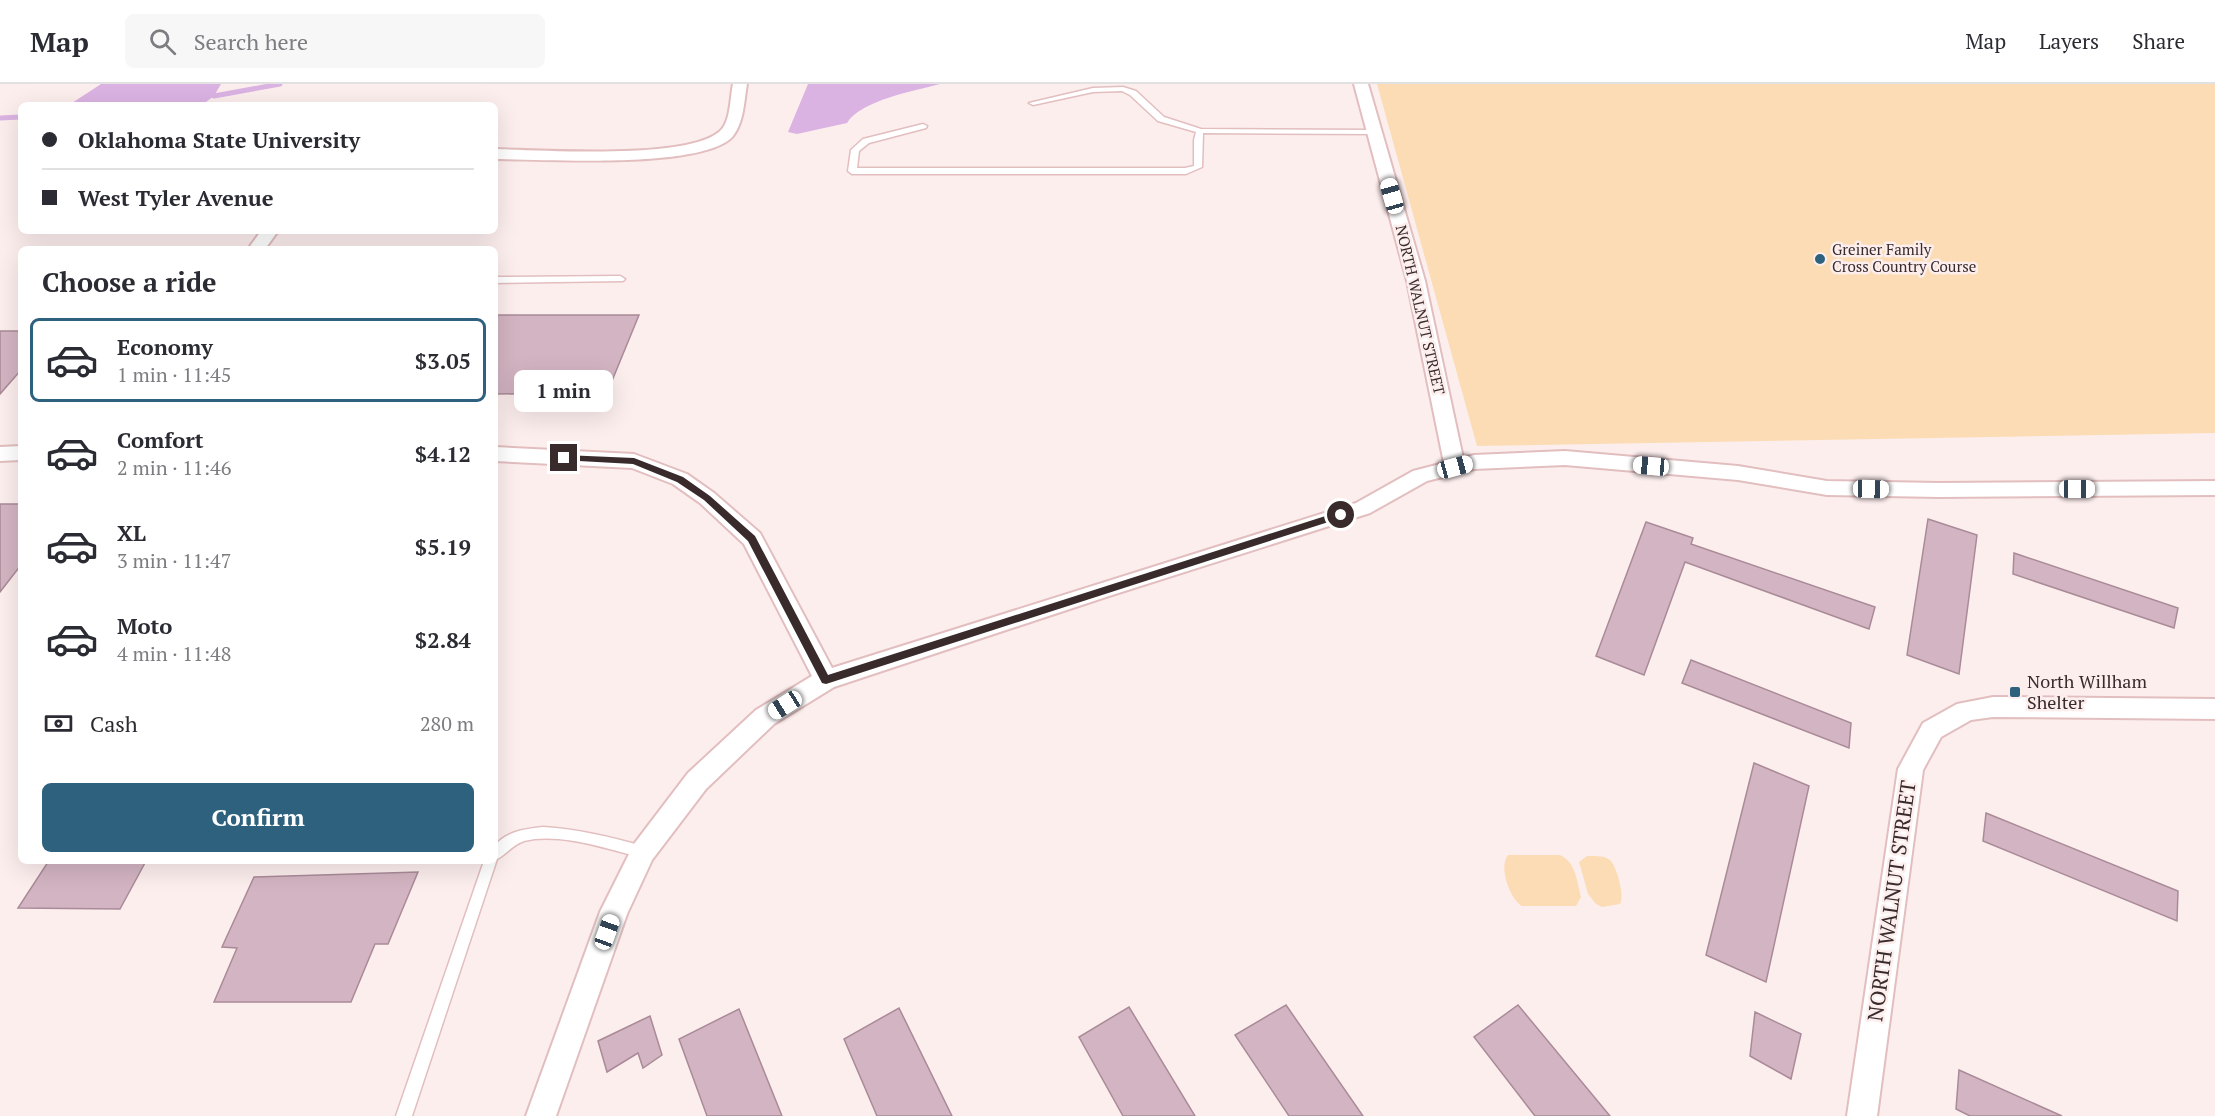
<!DOCTYPE html>
<meta charset="utf-8">
<style>
:root{--surface:#fff;--page:#f7f7f7;--text:#2b2b33;--muted:#7c7c81;--line:#e1e1e2;--accent:#2e617e}
body{margin:0;font-family:"PT Serif",serif;background:var(--page);color:var(--text);height:100vh;display:flex;flex-direction:column;font-size:22px;white-space:nowrap}
*{box-sizing:border-box;margin:0}
p{font-size:20px;color:var(--muted)}
.icon{flex:none;width:33px;height:33px;fill:none;stroke:currentColor;stroke-width:2;stroke-linecap:round;stroke-linejoin:round}
.map{position:relative;flex:1;overflow:hidden}
.panel{position:absolute;left:18px;top:162px;width:480px;height:618px;display:flex;flex-direction:column;background:var(--surface);border-radius:9px;box-shadow:0 6px 24px #0002}
.panel>*{flex:none}
.top-card{position:absolute;left:18px;top:18px;width:480px;height:132px;border-radius:9px;box-shadow:0 6px 24px #0002;display:grid;align-content:center;height:132px;padding:0 24px;background:var(--surface)}
.end{position:absolute;width:27px;height:27px;margin:-14px;border:8px solid #392b2b;background:#fff;box-shadow:0 0 0 3px #fff}
.from{border-radius:50%}
.bubble{position:absolute;height:42px;border-radius:9px;background:var(--surface);box-shadow:0 6px 24px #0002;font-size:20px;font-weight:700;line-height:42px;text-align:center}
.car{position:absolute;width:18px;height:36px;margin:-18px -9px;border-radius:8px;box-shadow:0 0 4px 2px #0007;background:linear-gradient(#fff 24%,#345 0 40%,#fff 0 76%,#345 0 86%,#fff 0)}
.top-card b{display:flex;align-items:center;gap:21px;height:57px;font-size:22px}
.top-card b+b{border-top:2px solid var(--line)}
.top-card i{width:15px;height:15px;background:var(--text)}
ul{padding:0;list-style:none}
li{display:flex;align-items:center;gap:18px;height:84px;margin:0 12px 9px;padding:0 12px;border:3px solid transparent;border-radius:9px}
li div{flex:1}
li b{display:block;font-size:22px}
li em{font-style:normal;font-weight:700}
li.selected{border-color:var(--accent)}
li>.icon{width:54px;height:54px;stroke-width:1.5}
h2{padding:0 24px;font-size:27px;line-height:72px}
.pay{display:flex;align-items:center;gap:15px;height:66px;padding:0 24px;font-size:22px}
.pay p{margin-inline-start:auto}
.cta{display:flex;gap:12px;margin-top:auto;padding:12px 24px}
.cta a{flex:1;height:69px;border-radius:9px;background:var(--accent);color:#fff;font-size:24px;font-weight:700;line-height:69px;text-align:center}
header{display:flex;align-items:center;gap:36px;box-sizing:border-box;height:84px;padding:0 30px;background:var(--surface);border-bottom:2px solid var(--line)}
header strong{font-size:28px}
nav{display:flex;gap:33px;margin-inline-start:auto;font-size:21px}
.search{width:420px;height:54px;background:var(--page);display:flex;align-items:center;gap:15px;box-sizing:border-box;padding:0 21px;border-radius:9px;color:var(--muted);font-size:22px}
.map>svg:first-child{display:block}
</style>
<header>
<strong>Map</strong>
<div class="search"><svg class="icon" aria-label="search" viewBox="0 0 24 24"><circle cx="10" cy="10" r="6"/><path d="M15 15l6 6"/></svg>Search here</div>
<nav><a>Map</a><a>Layers</a><a>Share</a></nav>
</header>
<div class="map">
<svg width="2215" height="1032" viewBox="0 0 2215 1032">
<rect width="100%" height="100%" fill="#fdeeee"/>
<g fill="#fbdcb5">
<path d="M1377,0H2215V349L1477,362Z"/>
<path d="M1508,771H1560C1576,778 1577,798 1581,813L1576,822H1522C1510,815 1498,783 1508,771Z"/>
<path d="M1587,772C1595,772 1605,771 1611,777C1617,784 1625,813 1620,820L1602,823L1596,820L1588,810L1579,778Z"/>
</g>
<g fill="#dbb3e3">
<path d="M101,0H221L214,12L202,21H69Z"/>
<path d="M808,0H940C915,7 861,16 847,39L797,50L788,48Z"/>
</g>
<g fill="none" stroke-linecap="round" stroke-linejoin="round">
<g stroke="#dbb3e3" stroke-width="5">
<path d="M214,12L280,0"/>
<path d="M0,34L21,33"/>
</g>
</g>
<g fill="#d3b4c2" stroke="#a98b98" stroke-width="1.5">
<path d="M495,231H639L607,309L495,310Z"/>
<path d="M0,247H21V286L0,310Z"/>
<path d="M0,420H21V481L0,508Z"/>
<path d="M1928,435L1977,451L1959,590L1907,571Z"/>
<path d="M1646,438L1693,454L1691,460L1875,523L1869,545L1685,478L1644,591L1596,572Z"/>
<path d="M2014,469L2178,524L2174,544L2013,490Z"/>
<path d="M1691,576L1851,639L1849,664L1682,599Z"/>
<path d="M1754,679L1809,702L1766,898L1706,871Z"/>
<path d="M1986,729L2178,807L2177,837L1983,757Z"/>
<path d="M146,777L120,825L18,824L48,778Z"/>
<path d="M418,788L388,860H375L351,918H214L237,864L222,863L254,793Z"/>
<path d="M1286,921L1363,1032H1289L1235,951Z"/>
<path d="M1518,921L1610,1032H1535L1474,953Z"/>
<path d="M1129,923L1195,1032H1123L1079,953Z"/>
<path d="M899,924L952,1032H877L844,955Z"/>
<path d="M739,925L782,1032H707L679,955Z"/>
<path d="M1755,928L1801,950L1791,995L1750,972Z"/>
<path d="M650,932L662,971L643,984L638,969L607,988L598,957Z"/>
<path d="M1959,986L2062,1032H1970L1956,1025Z"/>
</g>
<g fill="none" stroke-linecap="round" stroke-linejoin="round">
<defs>
<g id="lane">
<path d="M1123,3L1136,7L1164,33L1201,45L1374,46L1378,48L1374,50L1203,49L1202,83L1186,90H852L848,87L851,66L863,55L923,40L927,42L926,44L869,59L859,67L857,84H1185L1194,82V56L1196,48L1158,37L1130,11L1122,7L1093,8L1033,21L1029,19L1093,4Z"/>
<path d="M620,192L625,195L623,197L495,199V193Z"/>
<path d="M543,743C578,745 610,753 643,762L648,763L650,768L648,773L643,774C608,765 559,748 524,757C512,761 507,770 497,775L412,1032H396L484,777H495V761C508,747 525,745 543,743Z"/>
</g>
<g id="street">
<path d="M733,0H747C744,17 744,38 733,52C704,86 541,75 495,75V65C543,66 685,76 719,48C731,39 730,13 733,0Z"/>
<path d="M1354,0H1368L1425,197L1463,374L1474,371L1565,367L1738,382L1827,397L1939,399L2215,397V411L1939,413L1827,411L1738,396L1565,381L1474,385L1427,397L1370,429L1109,512L834,603L774,640L706,705L652,776L627,830L556,1032H526L600,828L634,760L688,689L756,626L812,592L744,460L700,419L673,400L632,384L495,377V363L634,370L687,390L714,409L760,449L832,584L1356,419L1413,387L1444,379L1407,197Z"/>
<path d="M261,147H278L265,165H248Z"/>
<path d="M21,362V376L0,377V363Z"/>
<path d="M1993,613L2215,615V635L1993,633L1971,636L1941,653L1923,686L1877,1032H1847L1898,685L1923,639L1957,620Z"/>
</g>
</defs>
<use href="#lane" stroke="#e2bebf" stroke-width="3"/>
<use href="#street" stroke="#e2bebf" stroke-width="4"/>
<use href="#lane" fill="#fff" fill-rule="evenodd"/>
<use href="#street" fill="#fff" fill-rule="evenodd"/>
</g>
<path fill="#392b2b" d="M564,371L634,374L683,393L710,412L755,452L828,591L1338,428H1344L1345,431L1344,433L826,600L822,599L748,457L704,416L677,398L633,380L561,376L560,374Z"/>
<g fill="#2e617e" stroke="#fdeeee" stroke-width="2">
<circle cx="1820" cy="175" r="6"/>
<rect x="2009" y="602" width="12" height="12" rx="3"/>
</g>
<g text-anchor="middle" stroke-width="5" stroke-linejoin="round" paint-order="stroke">
<g font-size="15" fill="#392b2b" stroke="#fdeeee" text-anchor="start">
<text x="1832" y="171">Greiner Family<tspan x="1832" dy="17">Cross Country Course</tspan></text>
</g>
<g font-size="15" fill="#392b2b" stroke="#fdeeee">
<text transform="translate(1420 226) rotate(77)" y="5">NORTH WALNUT STREET</text>
</g>
<g font-size="18" fill="#392b2b" stroke="#fdeeee" text-anchor="start">
<text x="2027" y="604">North Willham<tspan x="2027" dy="21">Shelter</tspan></text>
</g>
<g font-size="21" fill="#392b2b" stroke="#fdeeee">
<text transform="translate(1892 817) rotate(-82)" y="7">NORTH WALNUT STREET</text>
</g>
</g>
</svg>
<i class="end from" style="left:1341px;top:431px"></i>
<i class="end" style="left:564px;top:374px"></i>
<div class="bubble" style="left:514px;top:286px;width:99px">1 min</div>
<i class="car" style="left:1392px;top:112px;rotate:344deg"></i>
<i class="car" style="left:1651px;top:382px;rotate:275deg"></i>
<i class="car" style="left:1455px;top:383px;rotate:75deg"></i>
<i class="car" style="left:1871px;top:405px;rotate:91deg"></i>
<i class="car" style="left:2077px;top:405px;rotate:90deg"></i>
<i class="car" style="left:785px;top:621px;rotate:238deg"></i>
<i class="car" style="left:607px;top:848px;rotate:20deg"></i>
<div class="top-card">
<b><i class="from"></i>Oklahoma State University</b>
<b><i></i>West Tyler Avenue</b>
</div>
<section class="panel">
<h2>Choose a ride</h2>
<ul>
<li class="selected"><svg class="icon" aria-label="car" viewBox="0 0 24 24"><path d="M5 17H2v-5l4-1 3-4h7l3 4 3 1v5h-3M9 17h6M6 11h13"/><circle cx="7" cy="17" r="2"/><circle cx="17" cy="17" r="2"/></svg><div><b>Economy</b><p>1 min · 11:45</p></div><em>$3.05</em></li>
<li><svg class="icon" aria-label="car" viewBox="0 0 24 24"><path d="M5 17H2v-5l4-1 3-4h7l3 4 3 1v5h-3M9 17h6M6 11h13"/><circle cx="7" cy="17" r="2"/><circle cx="17" cy="17" r="2"/></svg><div><b>Comfort</b><p>2 min · 11:46</p></div><em>$4.12</em></li>
<li><svg class="icon" aria-label="car" viewBox="0 0 24 24"><path d="M5 17H2v-5l4-1 3-4h7l3 4 3 1v5h-3M9 17h6M6 11h13"/><circle cx="7" cy="17" r="2"/><circle cx="17" cy="17" r="2"/></svg><div><b>XL</b><p>3 min · 11:47</p></div><em>$5.19</em></li>
<li><svg class="icon" aria-label="car" viewBox="0 0 24 24"><path d="M5 17H2v-5l4-1 3-4h7l3 4 3 1v5h-3M9 17h6M6 11h13"/><circle cx="7" cy="17" r="2"/><circle cx="17" cy="17" r="2"/></svg><div><b>Moto</b><p>4 min · 11:48</p></div><em>$2.84</em></li>
</ul>
<div class="pay"><svg class="icon" aria-label="cash" viewBox="0 0 24 24"><path d="M3 7h18v10H3z"/><circle cx="12" cy="12" r="2"/></svg>Cash<p>280 m</p></div>
<div class="cta"><a>Confirm</a></div>
</section>
</div>
